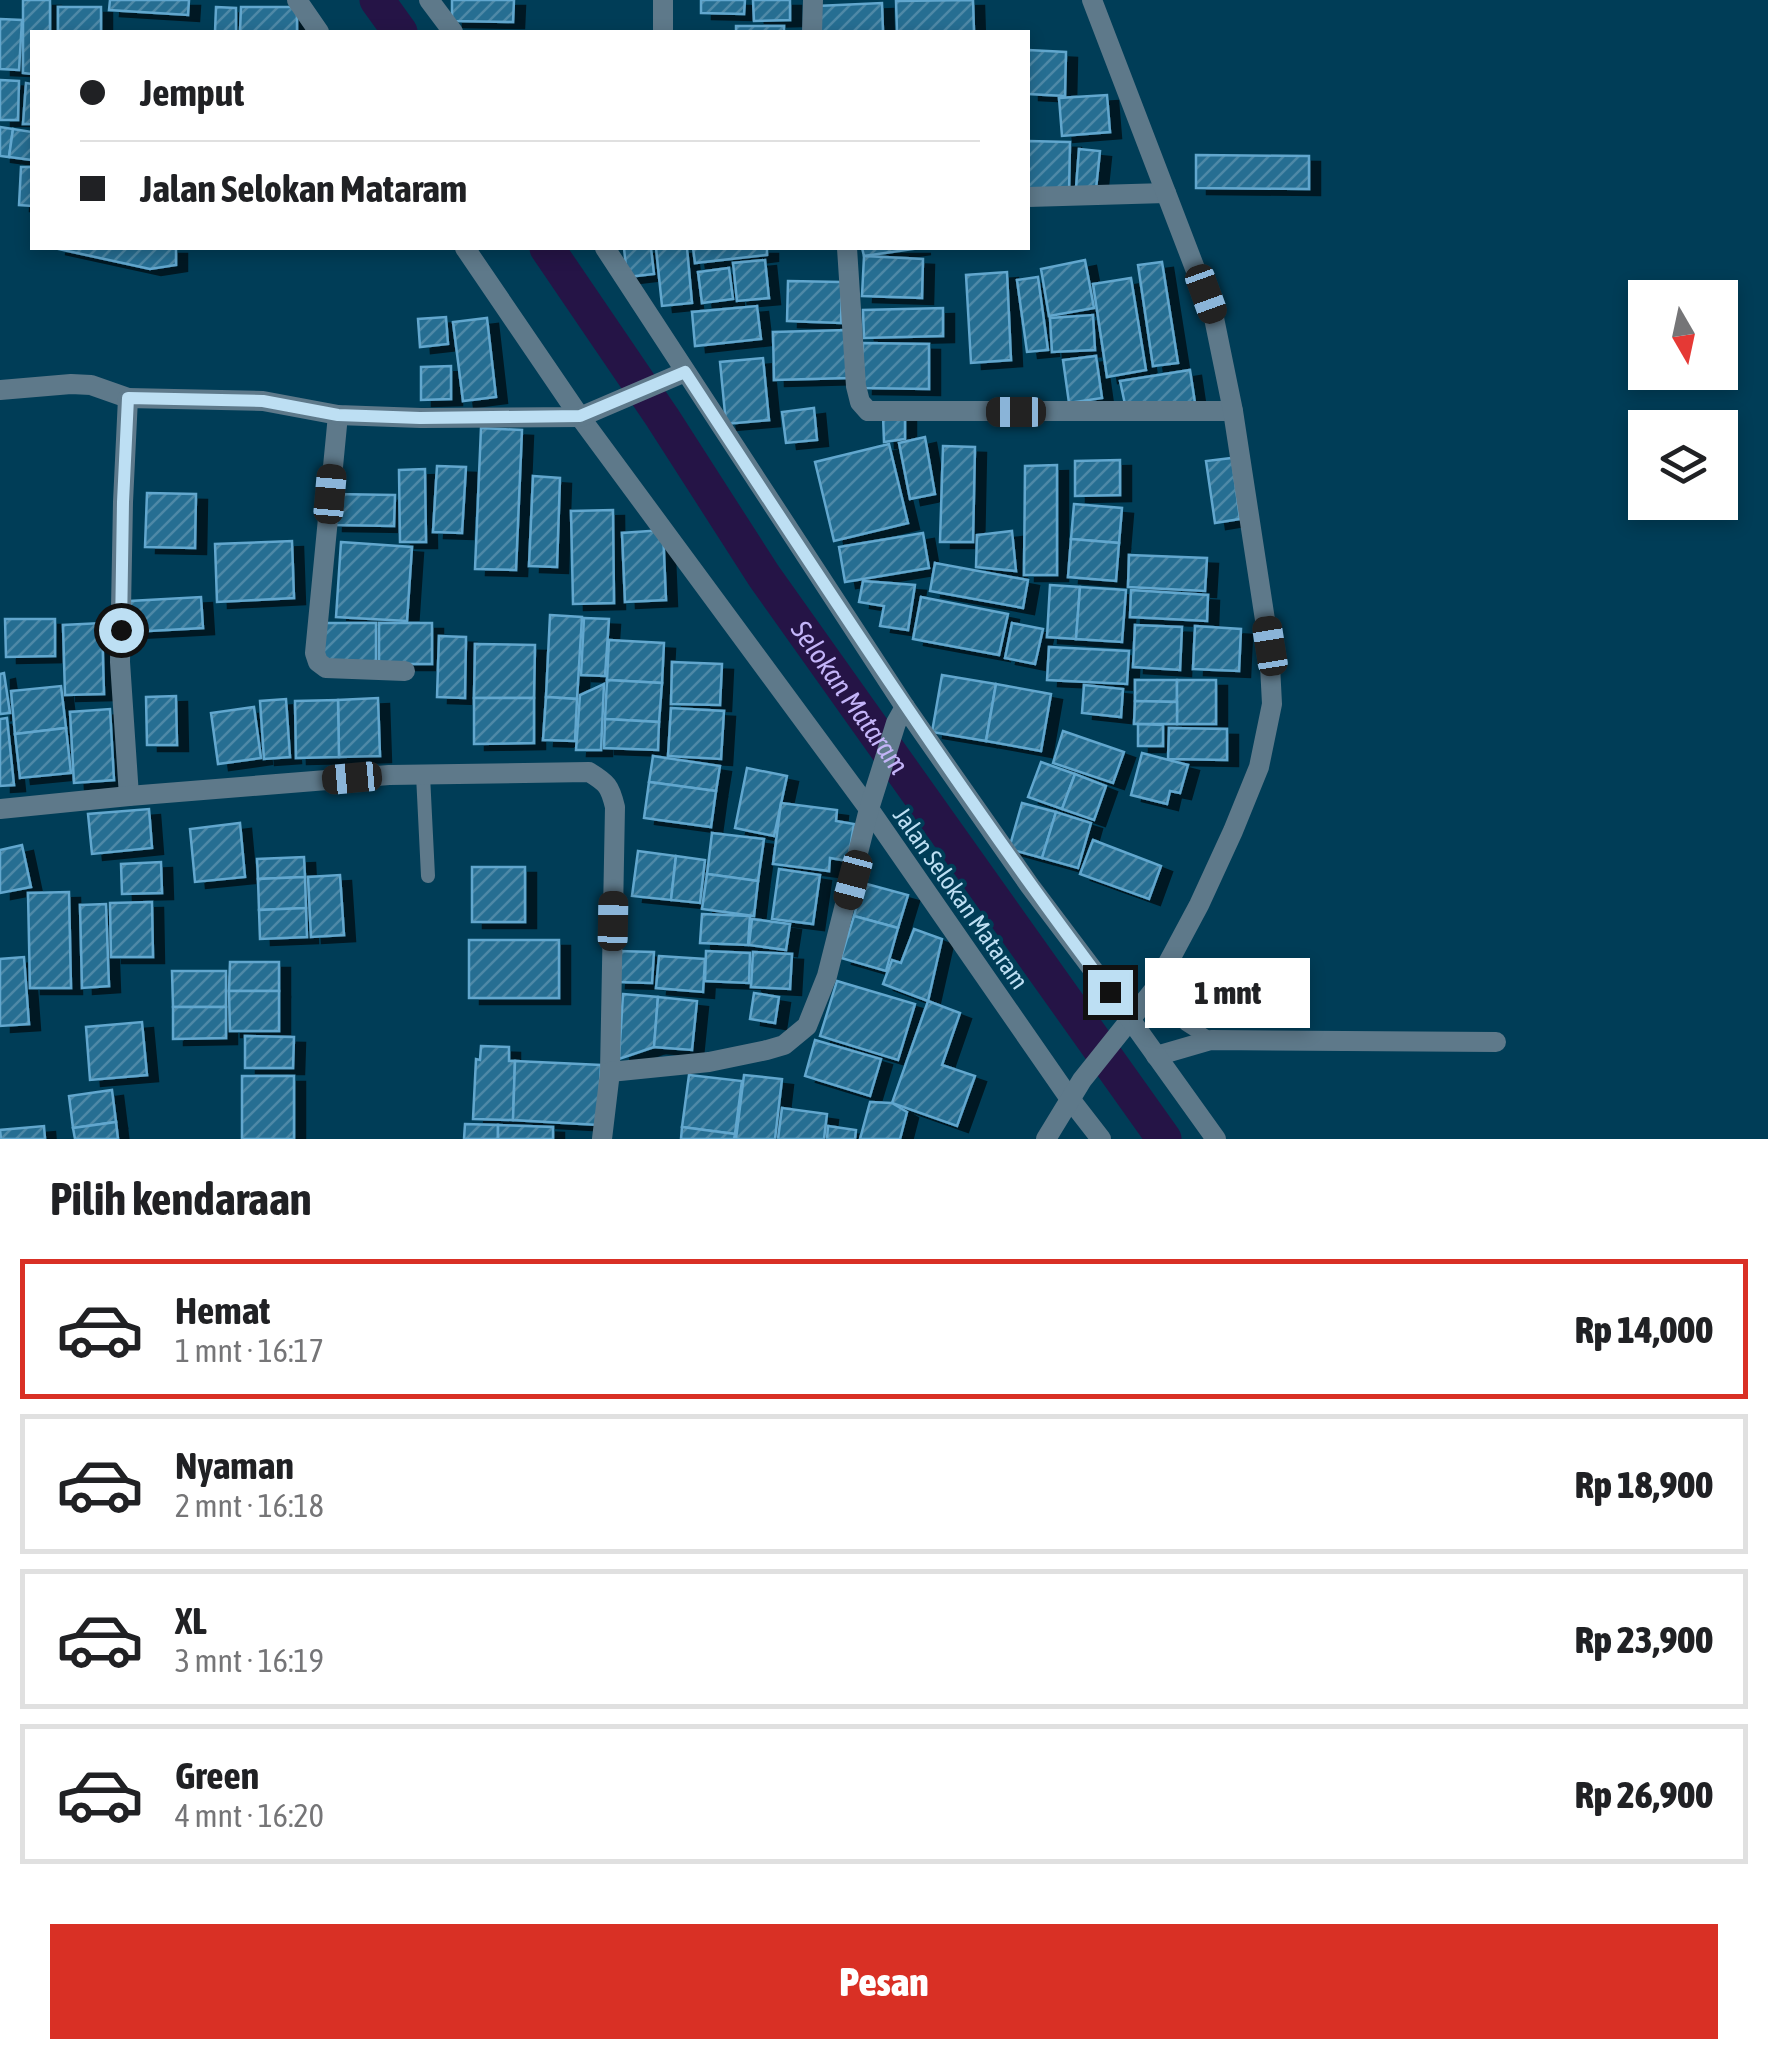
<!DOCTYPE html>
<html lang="id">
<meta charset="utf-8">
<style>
:root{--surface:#fff;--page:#f2f2f2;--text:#202124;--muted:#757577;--line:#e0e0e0;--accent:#d93025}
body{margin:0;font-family:"Asap Condensed",sans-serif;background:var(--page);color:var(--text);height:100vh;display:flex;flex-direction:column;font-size:38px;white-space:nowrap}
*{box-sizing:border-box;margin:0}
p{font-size:32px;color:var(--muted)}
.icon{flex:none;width:55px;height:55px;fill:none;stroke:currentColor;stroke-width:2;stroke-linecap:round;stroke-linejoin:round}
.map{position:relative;height:1139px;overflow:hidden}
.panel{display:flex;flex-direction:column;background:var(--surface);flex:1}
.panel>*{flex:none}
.banner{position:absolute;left:30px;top:30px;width:1000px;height:220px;border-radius:0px;box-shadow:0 5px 15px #0003;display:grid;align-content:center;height:220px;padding:0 50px;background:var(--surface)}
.needle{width:65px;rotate:171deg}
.buttons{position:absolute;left:1628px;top:280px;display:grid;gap:20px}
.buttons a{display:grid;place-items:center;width:110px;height:110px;border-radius:0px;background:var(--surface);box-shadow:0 5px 15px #0003;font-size:50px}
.end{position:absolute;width:45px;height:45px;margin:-22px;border:12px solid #bddff3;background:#111;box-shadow:0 0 0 5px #111}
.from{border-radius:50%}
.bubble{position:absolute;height:70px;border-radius:0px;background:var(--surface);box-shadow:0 5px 15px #0003;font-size:32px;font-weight:800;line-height:70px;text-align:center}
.car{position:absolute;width:30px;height:60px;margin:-30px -15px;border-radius:12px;box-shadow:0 0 8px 2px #0007;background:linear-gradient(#222 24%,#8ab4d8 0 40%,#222 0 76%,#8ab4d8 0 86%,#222 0)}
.banner b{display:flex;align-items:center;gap:35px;height:95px;font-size:38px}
.banner b+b{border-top:2px solid var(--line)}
.banner i{width:25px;height:25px;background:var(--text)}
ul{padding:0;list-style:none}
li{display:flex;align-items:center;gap:30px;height:140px;margin:0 20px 15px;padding:0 30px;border:5px solid var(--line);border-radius:0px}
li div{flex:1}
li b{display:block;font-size:38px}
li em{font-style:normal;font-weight:800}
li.active{border-color:var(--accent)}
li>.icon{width:90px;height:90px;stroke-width:1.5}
h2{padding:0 50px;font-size:45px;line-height:120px}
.cta{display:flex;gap:20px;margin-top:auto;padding:20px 50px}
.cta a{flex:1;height:115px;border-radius:0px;background:var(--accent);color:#fff;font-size:40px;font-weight:800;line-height:115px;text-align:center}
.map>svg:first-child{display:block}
</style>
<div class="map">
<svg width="1768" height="1139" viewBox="0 0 1768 1139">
<defs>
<pattern id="building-hatch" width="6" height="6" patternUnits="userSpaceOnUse" patternTransform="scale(2.5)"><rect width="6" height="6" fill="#286e92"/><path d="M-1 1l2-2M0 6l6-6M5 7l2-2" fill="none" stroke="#4f89a7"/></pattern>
<filter id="shadow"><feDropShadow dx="11" dy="6" stdDeviation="0" flood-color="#0009"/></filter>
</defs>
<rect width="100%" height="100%" fill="#003d57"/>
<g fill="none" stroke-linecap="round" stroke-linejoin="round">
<g stroke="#251446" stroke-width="35">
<path d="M377,0L400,32"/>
<path id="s1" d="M547,248L662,417L764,576L1164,1139"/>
</g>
</g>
<g fill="url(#building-hatch)" stroke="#62a7ce" stroke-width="2.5" filter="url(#shadow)">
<path d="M23,0H50V32H32V74L23,73Z"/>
<path d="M110,0H189L188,15L109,10Z"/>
<path d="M452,0H514L513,22L452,21Z"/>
<path d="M701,0H745L744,14L701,13Z"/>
<path d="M753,0H790V20L754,21Z"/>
<path d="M973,0L974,32H897L896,1Z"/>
<path d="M882,3L883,32H818L817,6Z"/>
<rect x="58" y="7" width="43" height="25"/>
<path d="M216,7L236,8V32H215Z"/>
<path d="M241,7H297V32H240Z"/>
<path d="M0,19L22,20L19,70L0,69Z"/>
<rect x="736" y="26" width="48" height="6"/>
<path d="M1028,50L1066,52L1065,96L1028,94Z"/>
<path d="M0,80L19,81L18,120H0Z"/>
<path d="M26,83L32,84V124H23Z"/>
<path d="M1107,95L1110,132L1062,136L1059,98Z"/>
<path d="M0,127L13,129L9,157L0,156Z"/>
<path d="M13,129L32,132V160L9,157Z"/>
<path d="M1028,141L1070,142L1069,194L1028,193Z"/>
<path d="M1079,149L1100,151L1096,189L1076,188Z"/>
<path d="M1196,155L1309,156V189L1196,188Z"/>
<path d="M21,167H32V206L19,205Z"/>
<path d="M54,248H176V265L150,269Z"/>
<path d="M624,248H651L654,274L627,277Z"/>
<path d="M656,248H687L692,303L662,306Z"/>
<path d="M693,248H767V255L695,263Z"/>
<path d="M862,248H920L864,256Z"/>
<path d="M864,256L923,259L922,298L862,296Z"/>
<path d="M765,260L769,298L737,301L733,263Z"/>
<path d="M1085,260L1094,308L1049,316L1041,269Z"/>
<path d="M1162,262L1178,363L1153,366L1138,265Z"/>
<path d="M729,268L733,299L702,303L698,272Z"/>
<path d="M1007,272L1011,360L971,363L966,275Z"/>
<path d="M1038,277L1048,350L1027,352L1017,280Z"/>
<path d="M1131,278L1146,370L1107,377L1093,284Z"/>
<path d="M788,281L842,282L841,323L787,321Z"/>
<path d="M757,306L761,339L695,346L692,312Z"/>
<path d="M943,308V336L864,338L863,310Z"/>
<path d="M1093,315L1095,350L1052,352L1050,318Z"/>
<path d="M446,317L448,344L420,347L418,319Z"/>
<path d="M487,318L496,397L463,401L453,322Z"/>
<path d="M847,330L848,378L774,380L773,332Z"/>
<path d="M863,343L929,344V389L862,388Z"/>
<path d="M1096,356L1102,398L1069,403L1063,360Z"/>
<path d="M763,358L769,420L726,424L720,362Z"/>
<path d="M451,366V399L421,400V367Z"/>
<path d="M1190,370L1195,403L1126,409L1120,381Z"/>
<path d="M814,408L817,440L786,443L782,412Z"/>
<path d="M905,414V439L884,442L883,415Z"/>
<path d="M481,428L522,430L516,570L475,569Z"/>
<path d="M925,437L935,494L910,499L899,443Z"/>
<path d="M889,444L908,523L834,541L815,462Z"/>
<path d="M943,446L975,447L973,542H940Z"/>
<path d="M1232,458L1240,519L1215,523L1206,461Z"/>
<path d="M1120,460V495L1075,496V461Z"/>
<path d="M1057,465V575H1024L1025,466Z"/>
<path d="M437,466L466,467L462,533L433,532Z"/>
<path d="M425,469L426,542H400L399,470Z"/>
<path d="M533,476L560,478L557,567L529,566Z"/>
<path d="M147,493L196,494L195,548L145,547Z"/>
<path d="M333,494L395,495L394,526L332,525Z"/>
<path d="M1074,504L1122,508L1119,543L1071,539Z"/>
<path d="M613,510L614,603L573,604L571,511Z"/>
<path d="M663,530L666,600L625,602L622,533Z"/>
<path d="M1012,531L1016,571L976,567L977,535Z"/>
<path d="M923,533L929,568L845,582L839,547Z"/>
<path d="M1071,539L1119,543L1116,581L1068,577Z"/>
<path d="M292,541L294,598L217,602L215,544Z"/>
<path d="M341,542L412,547L407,621L336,617Z"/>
<path d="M1129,555L1207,558L1205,591L1128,587Z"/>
<path d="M935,563L1028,580L1023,608L930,591Z"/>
<path d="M863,581L915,585L908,630L880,626L884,606L859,602Z"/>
<path d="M1050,585L1080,587L1076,639L1047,637Z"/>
<path d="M1080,587L1126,590L1122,642L1076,639Z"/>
<path d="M1131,590L1208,595L1207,621L1130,617Z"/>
<path d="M201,597L203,628L131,632L130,601Z"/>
<path d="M921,597L1008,614L999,655L913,639Z"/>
<path d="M550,615L582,617L577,699L546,697Z"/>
<path d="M584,618L609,619L605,676L581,675Z"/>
<path d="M5,619H55V656L6,657Z"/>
<path d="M102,623L104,694L65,695L63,625Z"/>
<rect x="321" y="623" width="55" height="39"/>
<rect x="379" y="623" width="53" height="41"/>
<path d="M1012,623L1043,629L1035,664L1005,658Z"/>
<path d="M1135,625L1182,627L1180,670L1133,667Z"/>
<path d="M1195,626L1241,629L1239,671L1193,669Z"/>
<path d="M439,636L466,637L465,698L437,697Z"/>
<path d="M609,640L664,643L662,683L607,680Z"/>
<path d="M475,644L535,645L534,698H474Z"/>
<path d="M1049,647L1129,651L1127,684L1047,680Z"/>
<path d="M672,662L722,664L720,705L671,704Z"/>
<path d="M4,673L10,713L0,714V674Z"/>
<path d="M942,675L996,684L986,741L932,732Z"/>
<path d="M607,680L662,683L659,722L605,719Z"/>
<path d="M1135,680H1177V702L1135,701Z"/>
<rect x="1177" y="680" width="39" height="44"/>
<path d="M604,684L601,750H576L580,695Z"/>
<path d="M996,684L1051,694L1041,751L986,741Z"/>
<path d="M1084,685L1123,689L1121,717L1082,713Z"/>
<path d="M61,686L66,728L15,734L11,691Z"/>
<path d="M176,696L177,745H147L146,697Z"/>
<path d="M546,697L577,699L575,741L543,740Z"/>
<path d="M378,698L380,756L339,757L338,700Z"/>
<path d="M474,698H534V743L474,744Z"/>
<path d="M286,699L290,757L264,759L260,701Z"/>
<path d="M338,700L339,757L296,758L295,701Z"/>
<path d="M1135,701L1177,702V724H1134Z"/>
<path d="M254,707L261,758L218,764L211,713Z"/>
<path d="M671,708L724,711L721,759L668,756Z"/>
<path d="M110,709L114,780L74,783L70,712Z"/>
<path d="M7,718L14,785L0,786V719Z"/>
<path d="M605,719L659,722L658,750L604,748Z"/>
<path d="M1138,724L1163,725V746H1138Z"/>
<path d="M66,728L71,773L20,778L15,734Z"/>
<path d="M1169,728L1227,729V760L1168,759Z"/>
<path d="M1063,731L1124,752L1113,783L1053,763Z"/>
<path d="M1142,753L1188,765L1180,793L1170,791L1167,804L1131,795Z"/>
<path d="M653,756L720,766L716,791L649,782Z"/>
<path d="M1041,762L1075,774L1062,809L1028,797Z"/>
<path d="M747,768L787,776L774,836L735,828Z"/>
<path d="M1075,774L1106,786L1094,820L1062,809Z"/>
<path d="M649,782L716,791L711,827L644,818Z"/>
<path d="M781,803L837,810L836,821L854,824L848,861L830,858L829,871L773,864Z"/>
<path d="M1022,803L1056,812L1042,858L1009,849Z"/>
<path d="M149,809L152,848L92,854L88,814Z"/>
<path d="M1056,812L1091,823L1078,868L1042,858Z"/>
<path d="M240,823L245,877L195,882L190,829Z"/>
<path d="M712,833L764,839L758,881L707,874Z"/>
<path d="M1093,840L1161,866L1149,899L1080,874Z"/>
<path d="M22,845L31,887L0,893V850Z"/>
<path d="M638,851L676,856L671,900L632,896Z"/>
<path d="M676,856L705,860L700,903L671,900Z"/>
<path d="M304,857L305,877L258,879L257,859Z"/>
<path d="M161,862L162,893L122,894L121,864Z"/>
<rect x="472" y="867" width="53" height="55"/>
<path d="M779,869L820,875L813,924L772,919Z"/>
<path d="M707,874L758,881L754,916L702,909Z"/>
<path d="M340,875L344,935L311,937L308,877Z"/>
<path d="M305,877L306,908L259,910L258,879Z"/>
<path d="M863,883L908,895L898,928L854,916Z"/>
<path d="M69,892L71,988H30L28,893Z"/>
<path d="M152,902L153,957H111L110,903Z"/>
<path d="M106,904L109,986L82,988L80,905Z"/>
<path d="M306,908L307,937L260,939L259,910Z"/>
<path d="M702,914L750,916L748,945L700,943Z"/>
<path d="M854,916L898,928L886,971L841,958Z"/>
<path d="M752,919L790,924L786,950L749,945Z"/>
<path d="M914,929L942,939L928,1001L883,984L892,960L901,963Z"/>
<rect x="469" y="940" width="90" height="58"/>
<path d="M617,951L654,952L652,983L615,982Z"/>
<path d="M706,951L750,953L749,983L705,981Z"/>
<path d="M753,952L792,954L790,989L751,987Z"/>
<path d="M659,956L705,959L703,992L656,988Z"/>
<path d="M24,957L29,1024L0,1026V959Z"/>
<path d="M230,962H279V991H229Z"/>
<path d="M172,971H226V1007H173Z"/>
<path d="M837,981L915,1004L898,1060L820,1036Z"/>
<path d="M229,991H279V1031H230Z"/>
<path d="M754,993L779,997L775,1023L750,1019Z"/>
<path d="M623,994L658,997L654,1047L619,1059Z"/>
<path d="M658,997L697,1001L692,1050L654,1047Z"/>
<path d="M928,1001L960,1013L942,1065L975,1076L957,1126L892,1103Z"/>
<path d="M173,1007H226V1038L173,1039Z"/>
<path d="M142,1022L147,1075L90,1080L86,1027Z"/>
<path d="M245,1036L294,1037L293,1068H245Z"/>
<path d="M815,1040L881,1059L870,1096L805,1076Z"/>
<path d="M481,1046L509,1047V1061H515L513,1120L473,1119L476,1059L480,1060Z"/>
<path d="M515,1061L601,1065L598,1125L513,1120Z"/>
<path d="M689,1075L742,1081L735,1134L682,1127Z"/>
<path d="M744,1075L782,1079L775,1139H736Z"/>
<rect x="242" y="1076" width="52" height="63"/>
<path d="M112,1090L116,1122L73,1128L69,1096Z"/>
<path d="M870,1102L892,1103L907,1112L900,1139H860Z"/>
<path d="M782,1108L827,1114L824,1139H778Z"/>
<path d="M116,1122L118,1139H75L73,1128Z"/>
<path d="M465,1124L498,1125V1139H464Z"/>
<path d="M498,1125L553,1127V1139H498Z"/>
<path d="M44,1126L45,1139H1L0,1130Z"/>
<path d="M828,1126L856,1130L855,1139H827Z"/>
<path d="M682,1127L735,1134L734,1139H681Z"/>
</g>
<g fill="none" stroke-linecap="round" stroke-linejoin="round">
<g stroke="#5e798a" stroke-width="14">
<path d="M423,775L428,876"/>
<path d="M1153,991L1186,1024L1211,1040"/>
</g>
<g stroke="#5e798a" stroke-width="20">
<path d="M297,0L319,32"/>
<path d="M663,0V32"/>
<path d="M812,32L813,0"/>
<path d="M1028,197L1166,193"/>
<path d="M465,248L580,417L869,809L1070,1099L1101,1139"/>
<path d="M847,248L856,386L860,402L868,411H1233"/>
<path d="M0,390L71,384L91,385L128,398"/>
<path d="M338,415L315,653L318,662L326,668L405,671"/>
<path d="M129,796L120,662L123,502L128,398L263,401L338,415L421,418L580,417L685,372"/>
<path d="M0,809L129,796L389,775L589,772C607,783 610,786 615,807L610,1072"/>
<path d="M1156,1056L1211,1040L1496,1042"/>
<path d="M602,1139L610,1072L709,1062L767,1050L784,1045L807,1026L827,976L869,809L896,723L905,707"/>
<path d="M1046,1139L1082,1080L1153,991L1199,905L1233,831L1259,767L1272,704L1269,646L1233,411L1214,318L1092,0"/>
</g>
<g stroke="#5e798a" stroke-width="20">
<path d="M429,0L453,32"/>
<path d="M605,248L905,707L1030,886L1130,1019L1216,1139"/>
</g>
</g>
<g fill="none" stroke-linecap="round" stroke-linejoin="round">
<path stroke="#bddff3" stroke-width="12" d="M121,630L123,502L128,398L263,401L338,415L420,418L580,416L685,372C822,582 959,792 1110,992"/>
</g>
<g text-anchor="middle" stroke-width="8" stroke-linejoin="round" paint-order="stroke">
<g font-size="25" fill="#bddff3" stroke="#003d57">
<text transform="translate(961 898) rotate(55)" y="9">Jalan Selokan Mataram</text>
</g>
<g font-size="28" font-style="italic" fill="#c3b4f8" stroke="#003d57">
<text dy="10" stroke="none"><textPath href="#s1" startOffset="542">Selokan Mataram</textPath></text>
</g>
</g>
</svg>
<div class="buttons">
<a><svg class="needle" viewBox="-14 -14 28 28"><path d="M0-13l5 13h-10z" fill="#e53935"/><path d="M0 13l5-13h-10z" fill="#757577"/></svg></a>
<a><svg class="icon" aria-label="layers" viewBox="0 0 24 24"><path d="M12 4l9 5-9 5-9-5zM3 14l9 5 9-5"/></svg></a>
</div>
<i class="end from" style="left:121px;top:630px"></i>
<i class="end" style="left:1110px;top:992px"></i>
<div class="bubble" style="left:1145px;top:958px;width:165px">1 mnt</div>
<i class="car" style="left:1206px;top:294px;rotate:160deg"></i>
<i class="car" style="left:1016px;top:412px;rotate:270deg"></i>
<i class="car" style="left:330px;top:494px;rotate:5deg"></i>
<i class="car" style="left:1270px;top:646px;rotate:351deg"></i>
<i class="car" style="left:352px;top:778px;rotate:265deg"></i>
<i class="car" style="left:853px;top:880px;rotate:195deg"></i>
<i class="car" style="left:613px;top:921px;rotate:1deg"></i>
<div class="banner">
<b><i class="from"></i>Jemput</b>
<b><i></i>Jalan Selokan Mataram</b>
</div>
</div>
<section class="panel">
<h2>Pilih kendaraan</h2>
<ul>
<li class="active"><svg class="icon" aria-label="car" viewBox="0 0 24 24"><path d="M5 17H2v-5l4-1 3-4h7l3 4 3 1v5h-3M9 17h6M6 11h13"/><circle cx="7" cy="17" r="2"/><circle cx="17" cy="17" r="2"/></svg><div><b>Hemat</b><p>1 mnt · 16:17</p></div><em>Rp 14,000</em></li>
<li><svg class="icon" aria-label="car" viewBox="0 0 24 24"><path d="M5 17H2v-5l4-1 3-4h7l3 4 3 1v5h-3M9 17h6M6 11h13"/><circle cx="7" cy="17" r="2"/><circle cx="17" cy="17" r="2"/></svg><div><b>Nyaman</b><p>2 mnt · 16:18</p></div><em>Rp 18,900</em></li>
<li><svg class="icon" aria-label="car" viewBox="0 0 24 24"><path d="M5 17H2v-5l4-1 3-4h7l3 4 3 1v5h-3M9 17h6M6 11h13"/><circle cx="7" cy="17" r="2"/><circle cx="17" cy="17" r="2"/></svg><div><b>XL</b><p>3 mnt · 16:19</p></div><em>Rp 23,900</em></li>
<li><svg class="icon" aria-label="car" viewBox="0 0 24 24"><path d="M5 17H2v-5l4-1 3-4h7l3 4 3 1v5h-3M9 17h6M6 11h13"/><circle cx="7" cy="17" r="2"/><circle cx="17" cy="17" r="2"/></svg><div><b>Green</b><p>4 mnt · 16:20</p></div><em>Rp 26,900</em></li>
</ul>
<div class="cta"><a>Pesan</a></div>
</section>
